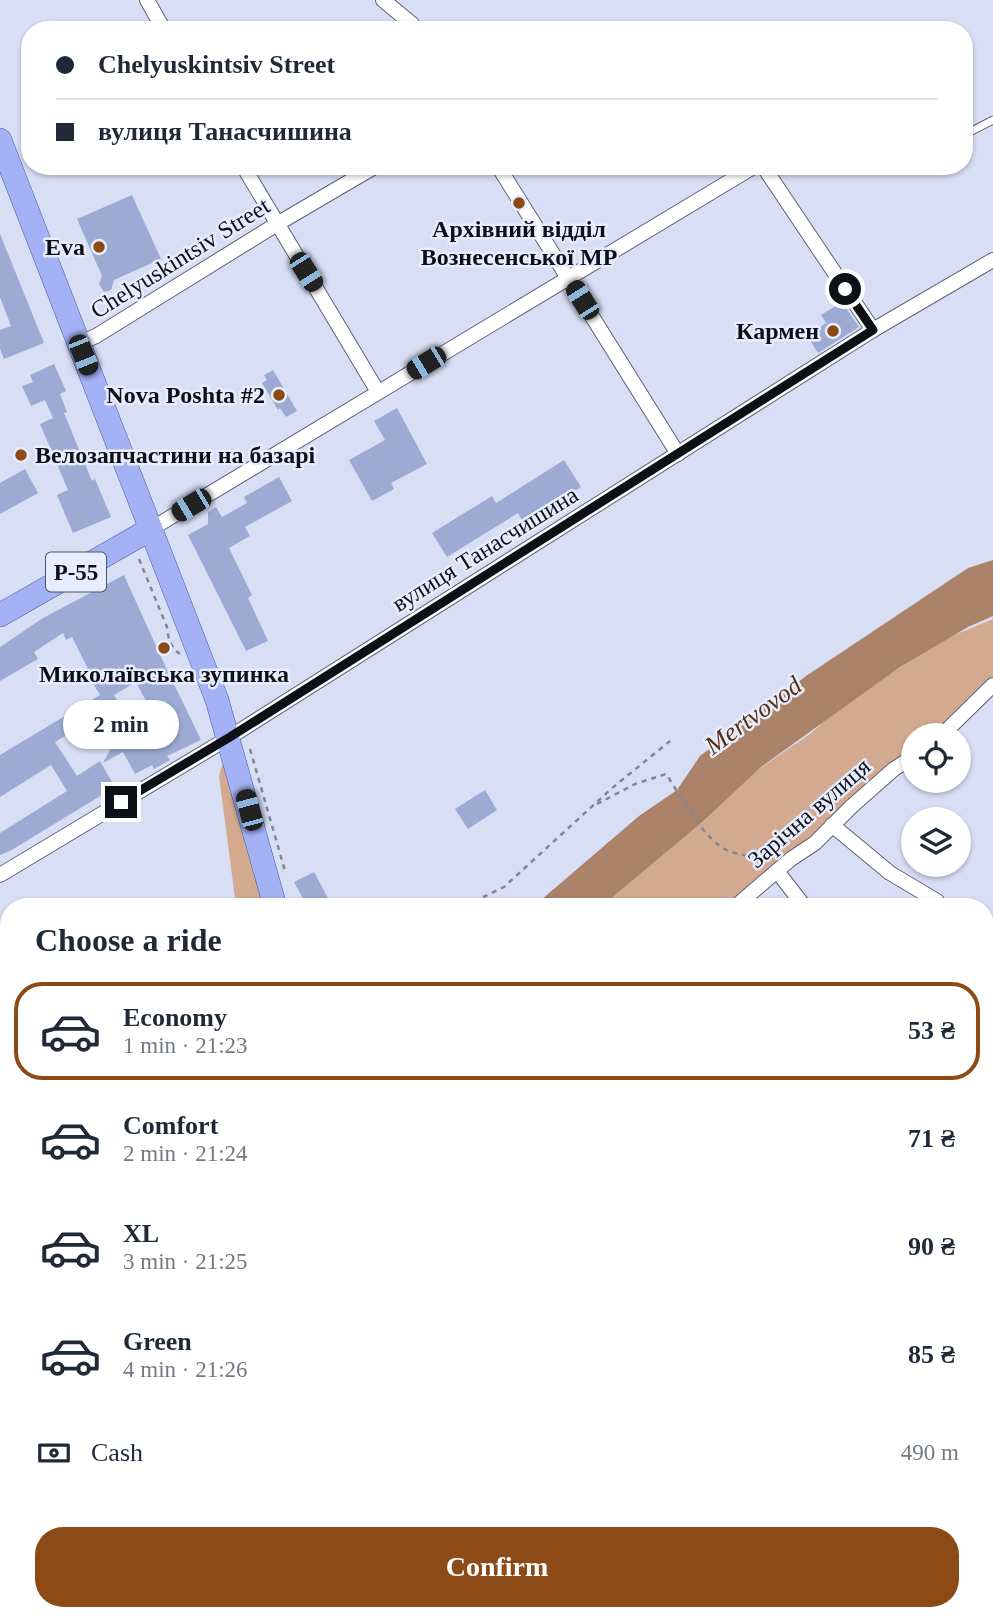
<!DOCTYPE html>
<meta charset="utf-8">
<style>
:root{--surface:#fff;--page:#f6f6f7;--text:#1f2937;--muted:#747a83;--line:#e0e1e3;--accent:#8b4a16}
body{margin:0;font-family:"Times New Roman",serif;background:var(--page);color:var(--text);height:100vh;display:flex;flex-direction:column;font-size:26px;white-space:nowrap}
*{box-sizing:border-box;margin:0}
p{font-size:23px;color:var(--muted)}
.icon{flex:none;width:38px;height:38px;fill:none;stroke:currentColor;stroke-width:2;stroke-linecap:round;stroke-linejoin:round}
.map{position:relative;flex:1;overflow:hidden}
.drawer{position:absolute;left:0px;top:898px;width:994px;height:723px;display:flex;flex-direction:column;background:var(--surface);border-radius:28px 28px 0 0;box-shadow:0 2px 5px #0004}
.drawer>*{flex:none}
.hud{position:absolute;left:21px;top:21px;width:952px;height:154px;border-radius:28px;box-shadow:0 2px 5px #0004;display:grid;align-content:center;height:154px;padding:0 35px;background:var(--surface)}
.controls{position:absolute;left:901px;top:723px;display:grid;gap:14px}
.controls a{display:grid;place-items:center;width:70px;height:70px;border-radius:50%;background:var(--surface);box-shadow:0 2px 5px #0004;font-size:35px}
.end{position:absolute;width:32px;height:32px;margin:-16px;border:9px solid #0d1017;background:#fff;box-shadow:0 0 0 4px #fff}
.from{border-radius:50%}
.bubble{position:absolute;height:49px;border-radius:24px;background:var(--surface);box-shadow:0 2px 5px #0004;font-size:23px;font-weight:800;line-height:49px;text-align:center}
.car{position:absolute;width:21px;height:42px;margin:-21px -10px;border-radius:9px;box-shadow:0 0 5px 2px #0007;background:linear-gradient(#222 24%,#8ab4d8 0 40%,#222 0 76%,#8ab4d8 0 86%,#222 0)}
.hud b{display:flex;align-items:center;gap:24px;height:66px;font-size:26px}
.hud b+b{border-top:2px solid var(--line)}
.hud i{width:18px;height:18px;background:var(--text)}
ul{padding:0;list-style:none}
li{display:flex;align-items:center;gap:21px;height:98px;margin:0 14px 10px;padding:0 21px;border:4px solid transparent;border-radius:28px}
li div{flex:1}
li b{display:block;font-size:26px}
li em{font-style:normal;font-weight:800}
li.active{border-color:var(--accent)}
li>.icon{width:63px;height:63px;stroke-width:1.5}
h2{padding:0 35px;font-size:32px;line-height:84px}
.pay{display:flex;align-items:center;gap:18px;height:77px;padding:0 35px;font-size:26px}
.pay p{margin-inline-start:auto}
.action{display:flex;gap:14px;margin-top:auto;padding:14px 35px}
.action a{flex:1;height:80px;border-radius:28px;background:var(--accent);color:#fff;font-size:28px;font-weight:800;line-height:80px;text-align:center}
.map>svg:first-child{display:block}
</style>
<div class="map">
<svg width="993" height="1620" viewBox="0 0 993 1620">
<rect width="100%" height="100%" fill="#d8dff5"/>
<g fill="#d3aa90">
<path d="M993,619V684L939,735H914L913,757L732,906H602L700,824L750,775L810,734L848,701L940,641Z"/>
<path d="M222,765L230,769L269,906H236L219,776Z"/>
<path d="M9,1314V1390L0,1401V1322Z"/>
</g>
<g fill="#ab8268">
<path d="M993,560V616L968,627L900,667L761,767L700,824L602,906H534L639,816L677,790L700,756L806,676L968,568Z"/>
<path d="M0,1214L9,1218V1314L0,1322Z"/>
</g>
<g fill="#9caad4" fill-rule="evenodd">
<path d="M132,195L161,259L114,280L111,290L104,292L99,284L102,276L77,219Z"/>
<path d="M0,234L44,343L4,359L0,349V330L11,326L0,297Z"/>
<path d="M842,302L859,327L818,353L807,336L826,323L821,315Z"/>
<path d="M54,364L66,391L60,394L67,412L64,413L92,481L95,479L111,517L73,533L57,495L68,490L40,424L53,418L45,400L31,406L22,386L33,382L30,375Z"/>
<path d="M273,370L297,411L286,417L280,408L278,410L262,383L267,380L264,375Z"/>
<path d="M397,408L427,464L391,483L394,489L372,501L349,460L385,440L374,421Z"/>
<path d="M564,460L581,487L524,523L518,513L447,557L432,533L492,496L496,503Z"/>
<path d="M25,469L38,493L0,514V483Z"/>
<path d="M279,477L292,501L245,527L250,536L229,548L252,595L248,598L268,641L246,651L188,535L208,524V512L216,507L222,517L247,503L244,497Z"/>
<path d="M124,575L156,646L165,641L170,651L160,655L201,740L167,756L170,760L154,769L152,765L135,774L123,752L103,763L126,720L100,735L91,720L55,742L77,776L100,761L115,787L10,851L0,855V833L67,791L51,765L0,797V755L100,695L85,670L88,669L72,637L66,640L63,633L34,652L38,659L0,681V647L43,618ZM136,682L149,707L128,718L114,695Z"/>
<path d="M485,790L497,810L468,829L455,809Z"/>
<path d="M314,872L330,902L322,906H307L294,882Z"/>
</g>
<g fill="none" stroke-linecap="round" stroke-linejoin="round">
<defs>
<path id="lane" d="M964,135L993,120"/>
<g id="street">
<path d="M147,0L164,30"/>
<path d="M383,0L412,24L415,30"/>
<path d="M243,166L378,392"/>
<path d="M498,166L678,454"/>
<path d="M763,166L873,330"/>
<path d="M78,344L96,336L277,224L376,166"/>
<path d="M151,529L755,166"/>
<path d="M942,735L993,685"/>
<path d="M832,825L890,873L937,901L940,906"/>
<path d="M777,871L804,906"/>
<path d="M0,875L230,737L873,330L993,260"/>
<path d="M736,906L791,859L815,843L852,806L894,769L914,756"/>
<path d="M985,965L993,973"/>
<path d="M985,1249L993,1259"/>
<path d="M967,1612L973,1620"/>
<path d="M167,1620L170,1612"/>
</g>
<g id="primary">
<path d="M0,140L217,700L275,906"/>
<path d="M0,615L151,529"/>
<path d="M985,1404L993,1399"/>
<path d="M470,1612L476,1620"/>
<path d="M656,1620L668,1612"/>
</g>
</defs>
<use href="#lane" stroke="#5d6375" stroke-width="9"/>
<use href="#street" stroke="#5d6375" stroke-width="16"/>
<use href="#primary" stroke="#4658a3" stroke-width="24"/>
<g stroke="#818796" stroke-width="2.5" stroke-dasharray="5 5" stroke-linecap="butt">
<path d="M139,559L167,627L169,640L174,649L180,654"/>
<path d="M250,749L285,871"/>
<path d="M597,804L635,784L666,774C681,796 704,841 729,851C742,856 758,857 773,858"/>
<path d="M465,906L504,887L611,789L670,741"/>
<path d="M0,1161L9,1157"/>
<path d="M0,1185L9,1180"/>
<path d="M0,1366L9,1361"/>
</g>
<use href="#lane" stroke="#fff" stroke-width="7"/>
<use href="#street" stroke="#fff" stroke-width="14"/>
<use href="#primary" stroke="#a2b2f5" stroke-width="23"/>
</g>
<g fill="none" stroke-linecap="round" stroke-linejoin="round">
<path stroke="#0d1017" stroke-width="9" d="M121,802L230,737L873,330L845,289"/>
</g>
<g fill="#8b4a16" stroke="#e7edfe" stroke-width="2.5">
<circle cx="519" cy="203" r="7"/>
<circle cx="99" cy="247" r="7"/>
<circle cx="833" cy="331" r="7"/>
<circle cx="279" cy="395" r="7"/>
<circle cx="21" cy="455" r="7"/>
<circle cx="164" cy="648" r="7"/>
</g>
<g text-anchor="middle" stroke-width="5" stroke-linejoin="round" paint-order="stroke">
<rect fill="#e7edfe" stroke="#4e525c" stroke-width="2" x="46" y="552.5" width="60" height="39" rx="5"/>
<g font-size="23" font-weight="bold" fill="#0d1017">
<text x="76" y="580">Р-55</text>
</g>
<g font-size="24" font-weight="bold" fill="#0d1017" stroke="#e7edfe" text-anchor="end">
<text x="519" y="237" text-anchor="middle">Архівний відділ<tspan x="519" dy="28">Вознесенської МР</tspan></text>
<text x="85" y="255">Eva</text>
<text x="819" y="339">Кармен</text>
<text x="265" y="403">Nova Poshta #2</text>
<text x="35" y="463" text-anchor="start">Велозапчастини на базарі</text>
<text x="164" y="682" text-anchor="middle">Миколаївська зупинка</text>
</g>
<g font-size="24" fill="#0d1017" stroke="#e7edfe">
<text transform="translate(180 258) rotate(-32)" y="8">Chelyuskintsiv Street</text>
<text transform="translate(485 549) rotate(-32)" y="8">вулиця Танасчишина</text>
<text transform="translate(809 813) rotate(-41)" y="8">Зарічна вулиця</text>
</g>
<g font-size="26" font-style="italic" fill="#582f10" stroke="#e7edfe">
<text transform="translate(753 715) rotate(-36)" y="9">Mertvovod</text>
</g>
</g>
</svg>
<div class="controls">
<a><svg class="icon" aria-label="locate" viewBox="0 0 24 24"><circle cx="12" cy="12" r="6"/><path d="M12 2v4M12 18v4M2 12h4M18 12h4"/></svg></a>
<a><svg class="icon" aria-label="layers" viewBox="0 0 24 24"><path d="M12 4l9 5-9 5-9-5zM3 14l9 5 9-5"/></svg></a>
</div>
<i class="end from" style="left:845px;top:289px"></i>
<i class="end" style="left:121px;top:802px"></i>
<div class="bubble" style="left:63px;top:700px;width:116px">2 min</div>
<i class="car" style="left:306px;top:272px;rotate:148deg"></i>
<i class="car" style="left:582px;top:300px;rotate:328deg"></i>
<i class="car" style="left:83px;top:355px;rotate:158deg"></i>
<i class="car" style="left:426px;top:363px;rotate:239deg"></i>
<i class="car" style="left:191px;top:505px;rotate:239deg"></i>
<i class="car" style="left:249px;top:810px;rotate:345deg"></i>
<div class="hud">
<b><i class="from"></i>Chelyuskintsiv Street</b>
<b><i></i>вулиця Танасчишина</b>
</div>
<section class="drawer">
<h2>Choose a ride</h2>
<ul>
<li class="active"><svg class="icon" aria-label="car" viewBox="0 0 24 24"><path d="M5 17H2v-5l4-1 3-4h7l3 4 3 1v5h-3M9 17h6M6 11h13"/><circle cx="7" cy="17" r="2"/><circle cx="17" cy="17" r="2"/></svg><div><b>Economy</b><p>1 min · 21:23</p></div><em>53 ₴</em></li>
<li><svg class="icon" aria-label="car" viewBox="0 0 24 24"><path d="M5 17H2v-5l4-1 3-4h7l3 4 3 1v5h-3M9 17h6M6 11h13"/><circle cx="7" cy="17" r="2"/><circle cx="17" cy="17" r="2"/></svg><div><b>Comfort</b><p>2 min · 21:24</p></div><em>71 ₴</em></li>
<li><svg class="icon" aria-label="car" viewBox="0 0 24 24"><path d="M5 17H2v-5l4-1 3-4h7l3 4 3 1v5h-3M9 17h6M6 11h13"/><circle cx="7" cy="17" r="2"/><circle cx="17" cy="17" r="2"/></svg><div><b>XL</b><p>3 min · 21:25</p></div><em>90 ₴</em></li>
<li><svg class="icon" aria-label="car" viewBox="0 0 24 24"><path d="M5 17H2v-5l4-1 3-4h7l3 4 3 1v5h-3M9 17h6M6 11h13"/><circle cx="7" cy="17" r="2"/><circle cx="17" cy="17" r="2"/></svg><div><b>Green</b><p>4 min · 21:26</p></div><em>85 ₴</em></li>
</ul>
<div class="pay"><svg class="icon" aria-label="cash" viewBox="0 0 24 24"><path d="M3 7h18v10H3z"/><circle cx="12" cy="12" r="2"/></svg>Cash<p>490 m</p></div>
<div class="action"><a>Confirm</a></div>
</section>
</div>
